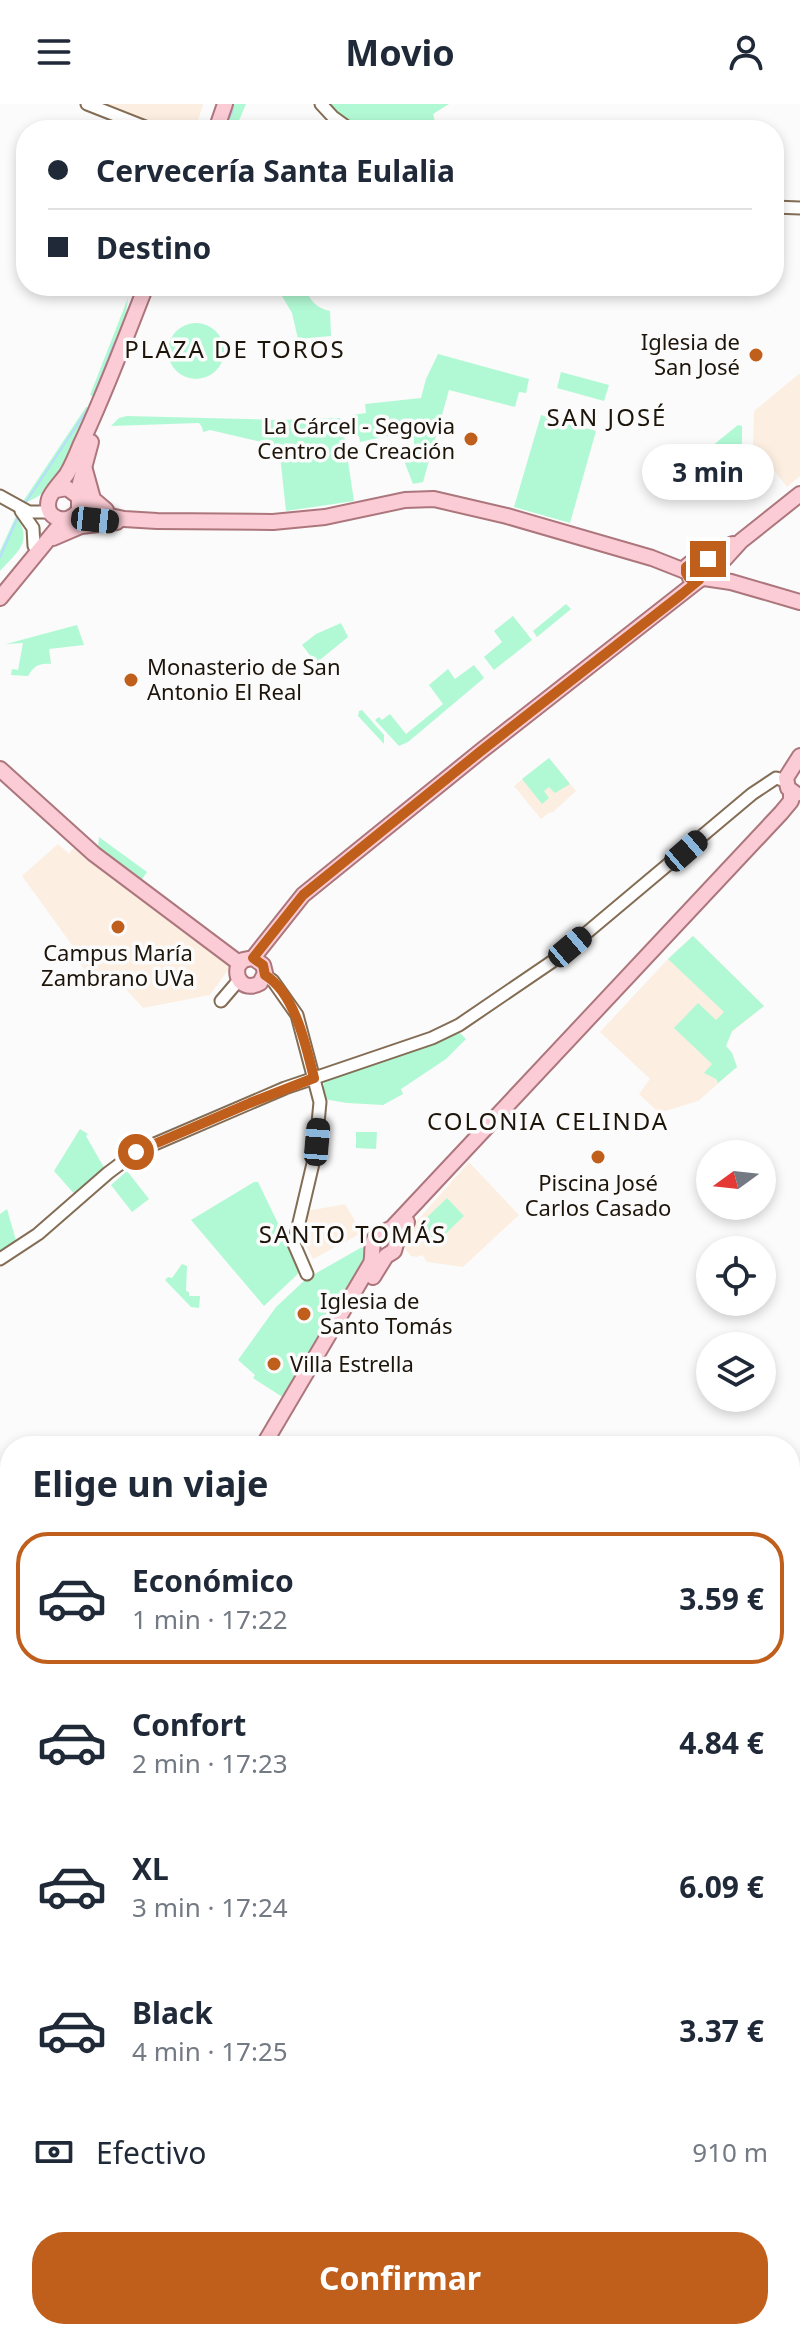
<!DOCTYPE html>
<html lang="es">
<meta charset="utf-8">
<style>
:root{--surface:#fff;--page:#f2f2f3;--text:#1f2937;--muted:#747a83;--line:#e0e1e3;--accent:#bf5f1b}
body{margin:0;font-family:"Noto Sans",sans-serif;background:var(--page);color:var(--text);height:100vh;display:flex;flex-direction:column;font-size:30px;white-space:nowrap}
*{box-sizing:border-box;margin:0}
p{font-size:26px;color:var(--muted)}
.icon{flex:none;width:44px;height:44px;fill:none;stroke:currentColor;stroke-width:2;stroke-linecap:round;stroke-linejoin:round}
.map{position:relative;flex:1;overflow:hidden}
.drawer{position:absolute;left:0px;top:1332px;width:800px;height:904px;display:flex;flex-direction:column;background:var(--surface);border-radius:32px 32px 0 0;box-shadow:0 4px 12px #0003}
.drawer>*{flex:none}
.hud{position:absolute;left:16px;top:16px;width:768px;height:176px;border-radius:32px;box-shadow:0 4px 12px #0003;display:grid;align-content:center;height:176px;padding:0 32px;background:var(--surface)}
.needle{width:52px;rotate:255deg}
.fabs{position:absolute;left:696px;top:1036px;display:grid;gap:16px}
.fabs a{display:grid;place-items:center;width:80px;height:80px;border-radius:50%;background:var(--surface);box-shadow:0 4px 12px #0003;font-size:40px}
.end{position:absolute;width:36px;height:36px;margin:-18px;border:10px solid #bf5f1b;background:#fff;box-shadow:0 0 0 4px #fff}
.from{border-radius:50%}
.bubble{position:absolute;height:56px;border-radius:28px;background:var(--surface);box-shadow:0 4px 12px #0003;font-size:26px;font-weight:700;line-height:56px;text-align:center}
.car{position:absolute;width:24px;height:48px;margin:-24px -12px;border-radius:10px;box-shadow:0 0 6px 2px #0007;background:linear-gradient(#222 24%,#8ab4d8 0 40%,#222 0 76%,#8ab4d8 0 86%,#222 0)}
.hud b{display:flex;align-items:center;gap:28px;height:76px;font-size:30px}
.hud b+b{border-top:2px solid var(--line)}
.hud i{width:20px;height:20px;background:var(--text)}
ul{padding:0;list-style:none}
li{display:flex;align-items:center;gap:24px;height:132px;margin:0 16px 12px;padding:0 16px;border:4px solid transparent;border-radius:32px}
li div{flex:1}
li b{display:block;font-size:30px}
li em{font-style:normal;font-weight:700}
li.on{border-color:var(--accent)}
li>.icon{width:72px;height:72px;stroke-width:1.5}
h2{padding:0 32px;font-size:36px;line-height:96px}
.pay{display:flex;align-items:center;gap:20px;height:88px;padding:0 32px;font-size:30px}
.pay p{margin-inline-start:auto}
.primary-button{display:flex;gap:16px;margin-top:auto;padding:16px 32px}
.primary-button a{flex:1;height:92px;border-radius:32px;background:var(--accent);color:#fff;font-size:32px;font-weight:700;line-height:92px;text-align:center}
header{display:flex;justify-content:space-between;align-items:center;height:104px;padding:0 32px;background:var(--surface);font-size:36px;font-weight:700}
.map>svg:first-child{display:block}
</style>
<header><svg class="icon" aria-label="menu" viewBox="0 0 24 24"><path d="M4 6h16M4 12h16M4 18h16"/></svg>Movio<svg class="icon" aria-label="person" viewBox="0 0 24 24"><circle cx="12" cy="8" r="4"/><path d="M4 21q1-7 8-7t8 7"/></svg></header>
<div class="map">
<svg width="800" height="2236" viewBox="0 0 800 2236">
<rect width="100%" height="100%" fill="#fbfbfb"/>
<g fill="#fcefe2">
<path d="M102,0H203L195,26H172Z"/>
<path d="M800,269V372L787,383L753,340L754,307Z"/>
<path d="M549,654L576,687L552,709L550,708L541,715L514,682Z"/>
<path d="M58,740L69,750L73,744L231,862L210,891L143,904L124,883L87,869L68,842L72,841L22,772Z"/>
<path d="M693,832L764,902L732,928L726,942L732,949L737,963L698,997L659,1009L639,990L650,975L600,928L668,855Z"/>
<path d="M469,1058L519,1111L463,1163L427,1158L422,1151L417,1153L411,1152L403,1142L408,1127Z"/>
<path d="M345,1100L362,1129L313,1155L303,1136L307,1107Z"/>
<path d="M0,2009L10,2024V2226H21L12,2236H0Z"/>
<path d="M551,2226H610L606,2236H566Z"/>
</g>
<g fill="#b1f9d4">
<path d="M230,0H246L235,26H220Z"/>
<path d="M328,0H449L433,10L437,26H360L345,18Z"/>
<path d="M276,182H305C309,196 316,204 330,207L331,232L298,235L292,209Z"/>
<path d="M128,194L124,223L97,294L90,291Z"/>
<circle cx="196" cy="247" r="28"/>
<path d="M438,250L529,275L526,289L519,288L515,303L449,286L423,378L413,380L403,354L414,353V326L395,327L392,331L360,338L359,332L354,333L352,311L366,309L365,300L421,294L426,275Z"/>
<path d="M561,268L609,281L604,297L557,284Z"/>
<path d="M86,303L92,306C79,335 57,393 22,399Z"/>
<path d="M541,311L596,327L570,419L514,403Z"/>
<path d="M127,312L280,316L340,314L343,324L354,397L286,407L279,342L210,326L203,328L202,323L199,319L111,322L119,314Z"/>
<path d="M738,321L742,322V346L744,349L693,392L666,383L676,349L696,355Z"/>
<path d="M16,412C34,438 17,448 0,467V447Z"/>
<path d="M566,500L571,505L537,533L533,527Z"/>
<path d="M513,512L532,536L494,566L484,553L502,538L494,527Z"/>
<path d="M341,519L348,533L316,559L302,541L316,530Z"/>
<path d="M77,521L84,541L49,545L51,560C39,559 34,562 28,572L11,571L12,565L18,566L23,539L6,540Z"/>
<path d="M474,561L484,574L408,638L399,642L375,616L379,613L382,616L390,610L406,630L443,600L429,581L448,565L455,575Z"/>
<path d="M362,606L384,631V640L358,612L359,607Z"/>
<path d="M549,654L570,680L555,689L549,683L544,687L549,694L542,700L522,675Z"/>
<path d="M99,733L147,768L140,778L98,744Z"/>
<path d="M693,832L764,902L732,927L726,942L732,949L737,963L718,979L716,975L704,969L712,960L674,924L698,899L716,916L724,908L668,855Z"/>
<path d="M457,926L466,935L446,955L401,985L403,990L383,1001L347,999L324,995V974Z"/>
<path d="M80,1025L88,1030L86,1032L106,1067L78,1094L54,1067Z"/>
<path d="M356,1028H377L376,1045L356,1044Z"/>
<path d="M127,1067L149,1095L132,1108L111,1081Z"/>
<path d="M254,1078H258L301,1167L264,1202L191,1116Z"/>
<path d="M447,1094L464,1112L436,1139L419,1121Z"/>
<path d="M7,1105L17,1140L0,1152V1110Z"/>
<path d="M362,1143L369,1153L284,1294L253,1274L255,1271L238,1256L276,1203L306,1175Z"/>
<path d="M182,1160L187,1162L186,1187L189,1188V1192H200L199,1204L191,1203L165,1176L168,1173L172,1174Z"/>
<path d="M10,1868V1940L0,1941V1894Z"/>
<path d="M10,2110V2152L0,2146V2125Z"/>
<path d="M0,2186L10,2193V2221L0,2215Z"/>
<path d="M144,2226H295L299,2236H158Z"/>
<path d="M354,2226H530L544,2236H356Z"/>
</g>
<g fill="none" stroke-linecap="round" stroke-linejoin="round">
<g stroke="#b7dcfc" stroke-width="2">
<path d="M230,13L233,6"/>
<path d="M94,291L115,237"/>
<path d="M26,398L89,303"/>
<path d="M0,453L18,413"/>
</g>
<defs>
<g id="minor">
<path d="M87,0L153,26"/>
<path d="M321,0L333,13L351,26"/>
<path d="M774,103L800,104"/>
<path d="M0,392L29,408H50"/>
<path d="M21,407L33,424L34,442"/>
<path d="M265,871L273,877L297,911L320,998L315,1051L294,1140L307,1170"/>
<path d="M221,897L239,876"/>
<path d="M0,1155L38,1130L108,1069L136,1048L285,984L432,934L459,921L553,857L752,690L776,674L786,677"/>
</g>
<g id="major">
<path d="M216,26L225,0"/>
<path d="M85,366L93,395L106,406"/>
<path d="M56,386L67,384L79,393V406C68,423 43,415 49,395C51,388 62,377 67,370C72,361 76,352 80,342C105,290 125,235 146,182"/>
<path d="M77,390L91,338"/>
<path d="M80,398L101,410L124,415L157,417L273,418L325,413L405,396L434,395L507,412L652,454L685,467"/>
<path d="M53,434L81,422L117,418"/>
<path d="M685,467L687,462L692,458L733,440"/>
<path d="M690,474L699,476L711,470L741,437L800,390"/>
<path d="M704,474L731,478L800,498"/>
<path d="M0,494L64,416"/>
<path d="M0,665L94,750L239,859"/>
<path d="M796,690L788,684L786,674L800,652"/>
<path d="M253,854L263,861L265,869L260,879C246,887 234,877 238,862L243,856L253,854L303,791L481,647L699,476"/>
<path d="M373,1173L386,1152L394,1147L399,1129L407,1118"/>
<path d="M263,1342L371,1159C374,1149 369,1135 380,1130C384,1128 388,1126 392,1124L781,709L791,697V687"/>
<path d="M0,1743L10,1728"/>
</g>
<path id="highway" d="M346,2226L348,2236"/>
</defs>
<use href="#minor" stroke="#846d55" stroke-width="15"/>
<use href="#major" stroke="#ac767c" stroke-width="18"/>
<use href="#highway" stroke="#ac767c" stroke-width="20"/>
<use href="#minor" stroke="#fff" stroke-width="11"/>
<use href="#major" stroke="#fbccd5" stroke-width="14"/>
<use href="#highway" stroke="#f9aab9" stroke-width="16"/>
</g>
<g fill="none" stroke-linecap="round" stroke-linejoin="round">
<path stroke="#bf5f1b" stroke-width="10" d="M136,1048L250,999L314,974C306,942 295,889 265,871L263,861L253,854L303,791L481,647L682,490L699,476L689,474L686,469V463L696,456L708,455"/>
</g>
<g fill="#bf5f1b" stroke="#fbfbfb" stroke-width="3">
<circle cx="756" cy="251" r="8"/>
<circle cx="471" cy="335" r="8"/>
<circle cx="131" cy="576" r="8"/>
<circle cx="118" cy="823" r="8"/>
<circle cx="598" cy="1053" r="8"/>
<circle cx="304" cy="1210" r="8"/>
<circle cx="274" cy="1260" r="8"/>
</g>
<g text-anchor="middle" stroke-width="7" stroke-linejoin="round" paint-order="stroke">
<g font-size="22" fill="#1d140a" stroke="#fbfbfb" text-anchor="start">
<text x="740" y="246" text-anchor="end">Iglesia de<tspan x="740" dy="25">San José</tspan></text>
<text x="455" y="330" text-anchor="end">La Cárcel - Segovia<tspan x="455" dy="25">Centro de Creación</tspan></text>
<text x="147" y="571">Monasterio de San<tspan x="147" dy="25">Antonio El Real</tspan></text>
<text x="118" y="857" text-anchor="middle">Campus María<tspan x="118" dy="25">Zambrano UVa</tspan></text>
<text x="598" y="1087" text-anchor="middle">Piscina José<tspan x="598" dy="25">Carlos Casado</tspan></text>
<text x="320" y="1205">Iglesia de<tspan x="320" dy="25">Santo Tomás</tspan></text>
<text x="290" y="1268">Villa Estrella</text>
</g>
<g font-size="24" letter-spacing="2" fill="#1d140a" stroke="#fbfbfb">
<text x="235" y="254">PLAZA DE TOROS</text>
<text x="607" y="322">SAN JOSÉ</text>
<text x="548" y="1026">COLONIA CELINDA</text>
<text x="353" y="1139">SANTO TOMÁS</text>
</g>
</g>
</svg>
<div class="fabs">
<a><svg class="needle" viewBox="-14 -14 28 28"><path d="M0-13l5 13h-10z" fill="#e53935"/><path d="M0 13l5-13h-10z" fill="#747a83"/></svg></a>
<a><svg class="icon" aria-label="locate" viewBox="0 0 24 24"><circle cx="12" cy="12" r="6"/><path d="M12 2v4M12 18v4M2 12h4M18 12h4"/></svg></a>
<a><svg class="icon" aria-label="layers" viewBox="0 0 24 24"><path d="M12 4l9 5-9 5-9-5zM3 14l9 5 9-5"/></svg></a>
</div>
<i class="end from" style="left:136px;top:1048px"></i>
<i class="end" style="left:708px;top:455px"></i>
<div class="bubble" style="left:642px;top:340px;width:132px">3 min</div>
<i class="car" style="left:95px;top:416px;rotate:96deg"></i>
<i class="car" style="left:686px;top:747px;rotate:49deg"></i>
<i class="car" style="left:570px;top:843px;rotate:50deg"></i>
<i class="car" style="left:317px;top:1038px;rotate:5deg"></i>
<div class="hud">
<b><i class="from"></i>Cervecería Santa Eulalia</b>
<b><i></i>Destino</b>
</div>
<section class="drawer">
<h2>Elige un viaje</h2>
<ul>
<li class="on"><svg class="icon" aria-label="car" viewBox="0 0 24 24"><path d="M5 17H2v-5l4-1 3-4h7l3 4 3 1v5h-3M9 17h6M6 11h13"/><circle cx="7" cy="17" r="2"/><circle cx="17" cy="17" r="2"/></svg><div><b>Económico</b><p>1 min · 17:22</p></div><em>3.59 €</em></li>
<li><svg class="icon" aria-label="car" viewBox="0 0 24 24"><path d="M5 17H2v-5l4-1 3-4h7l3 4 3 1v5h-3M9 17h6M6 11h13"/><circle cx="7" cy="17" r="2"/><circle cx="17" cy="17" r="2"/></svg><div><b>Confort</b><p>2 min · 17:23</p></div><em>4.84 €</em></li>
<li><svg class="icon" aria-label="car" viewBox="0 0 24 24"><path d="M5 17H2v-5l4-1 3-4h7l3 4 3 1v5h-3M9 17h6M6 11h13"/><circle cx="7" cy="17" r="2"/><circle cx="17" cy="17" r="2"/></svg><div><b>XL</b><p>3 min · 17:24</p></div><em>6.09 €</em></li>
<li><svg class="icon" aria-label="car" viewBox="0 0 24 24"><path d="M5 17H2v-5l4-1 3-4h7l3 4 3 1v5h-3M9 17h6M6 11h13"/><circle cx="7" cy="17" r="2"/><circle cx="17" cy="17" r="2"/></svg><div><b>Black</b><p>4 min · 17:25</p></div><em>3.37 €</em></li>
</ul>
<div class="pay"><svg class="icon" aria-label="cash" viewBox="0 0 24 24"><path d="M3 7h18v10H3z"/><circle cx="12" cy="12" r="2"/></svg>Efectivo<p>910 m</p></div>
<div class="primary-button"><a>Confirmar</a></div>
</section>
</div>
